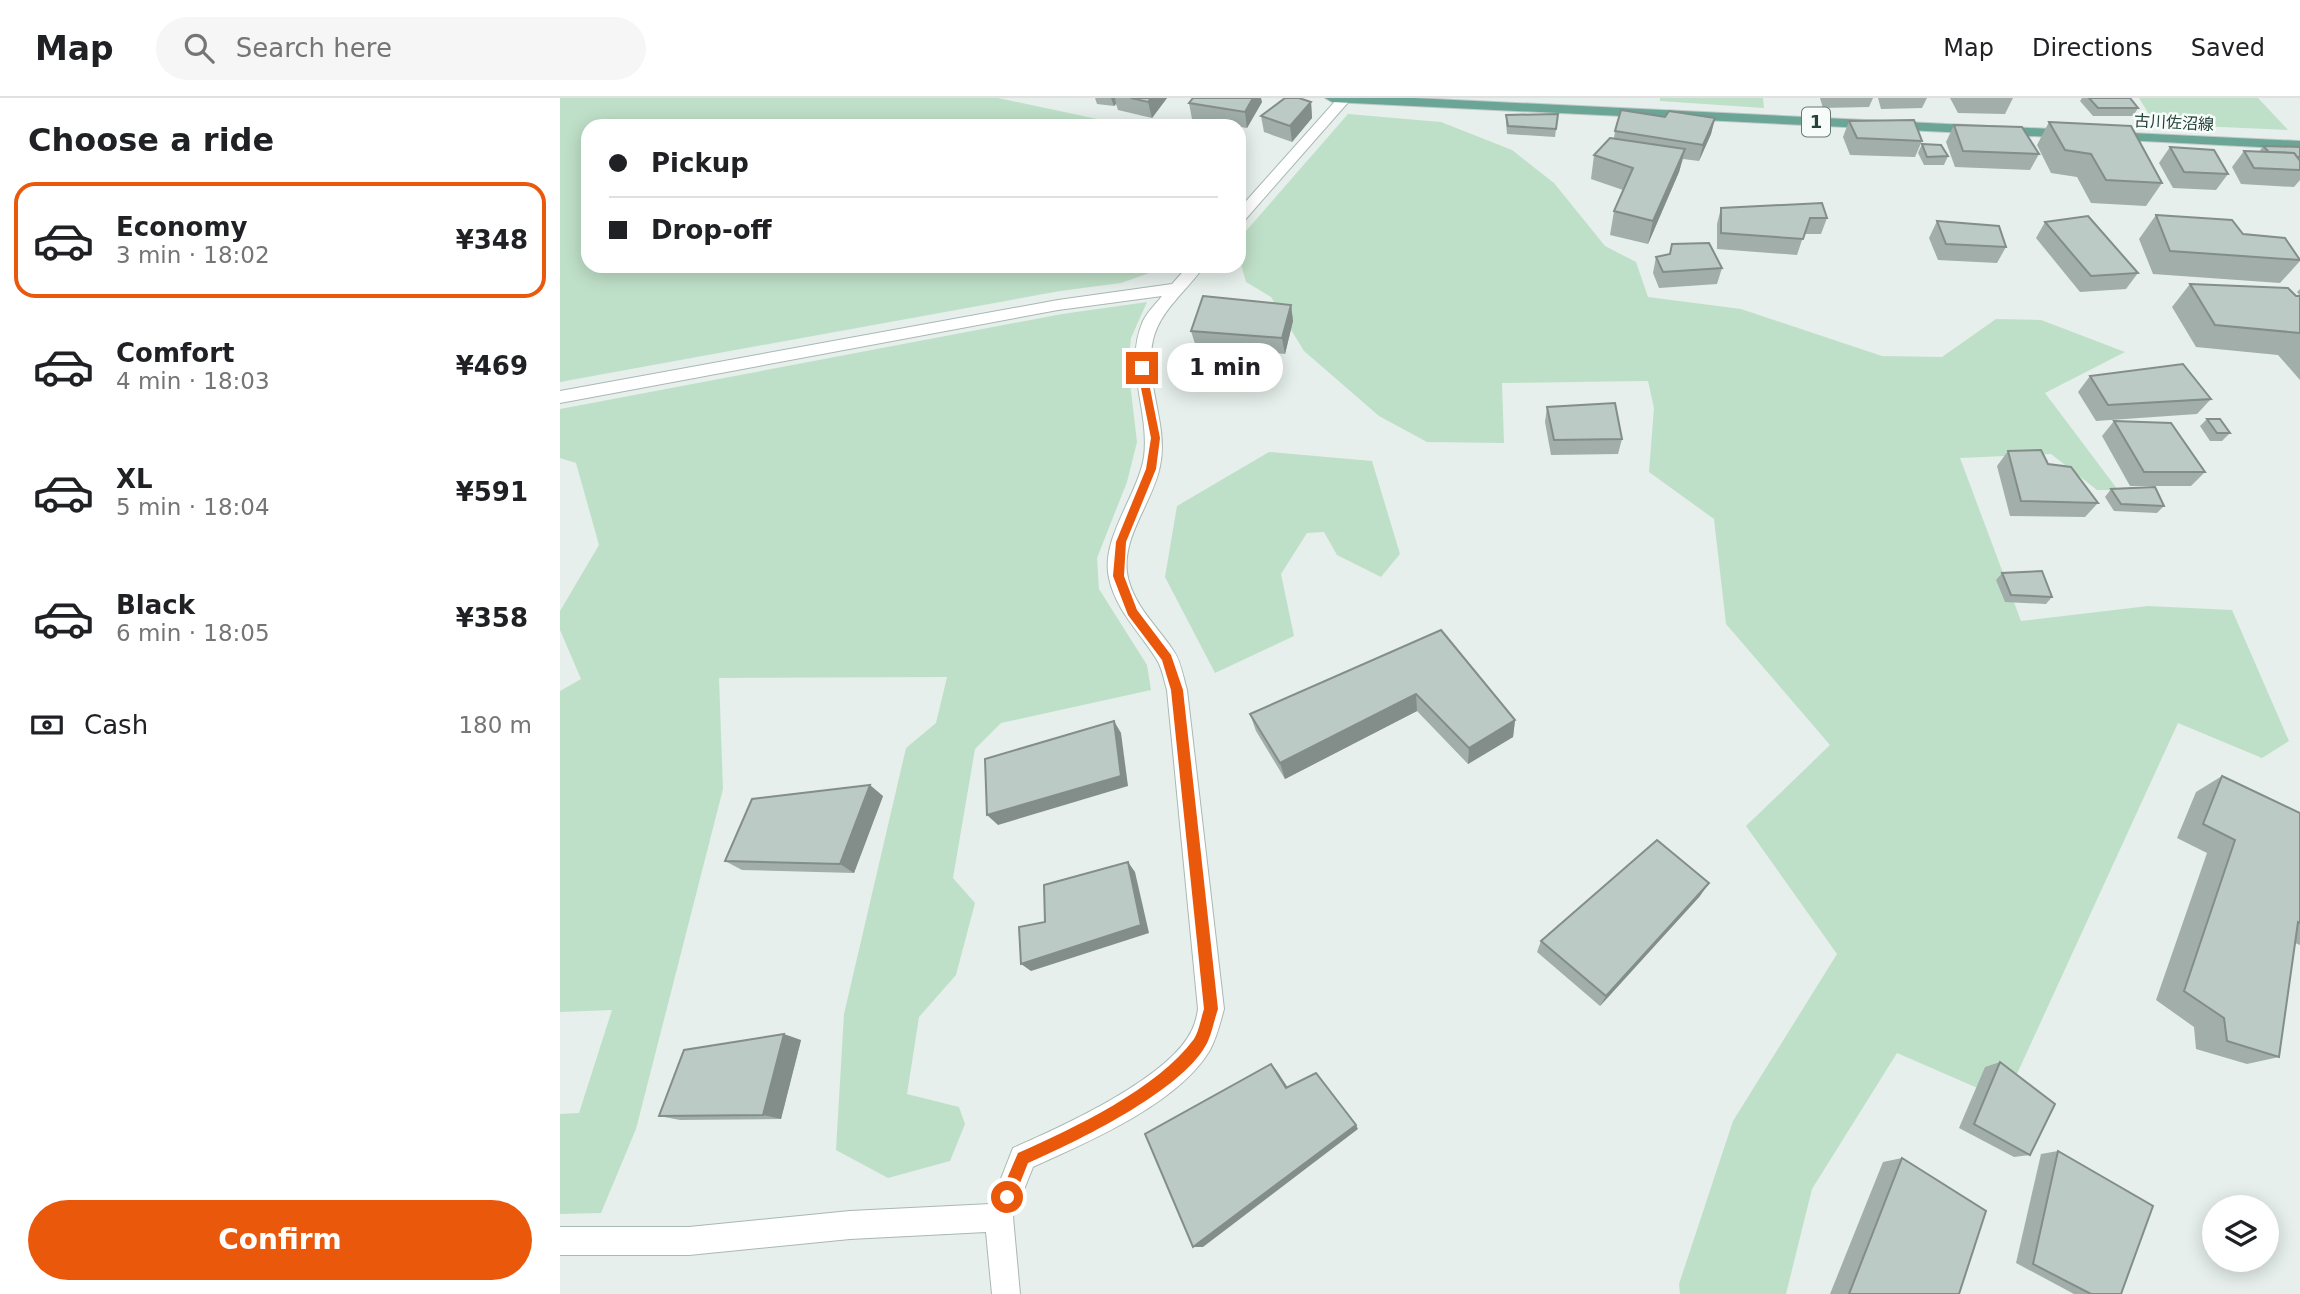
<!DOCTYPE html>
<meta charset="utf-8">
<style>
:root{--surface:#fff;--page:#f6f6f6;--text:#202124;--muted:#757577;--line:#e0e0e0;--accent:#ea580c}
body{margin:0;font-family:"DejaVu Sans","Noto Sans JP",sans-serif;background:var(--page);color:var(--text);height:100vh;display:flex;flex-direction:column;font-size:26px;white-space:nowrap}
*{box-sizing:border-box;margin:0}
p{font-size:23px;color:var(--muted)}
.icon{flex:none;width:38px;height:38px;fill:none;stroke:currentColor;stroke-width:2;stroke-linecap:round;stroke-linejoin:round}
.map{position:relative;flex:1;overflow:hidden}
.panel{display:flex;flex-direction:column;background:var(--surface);width:560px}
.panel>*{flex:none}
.hud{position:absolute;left:21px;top:21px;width:665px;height:154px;border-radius:21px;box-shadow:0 4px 18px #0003;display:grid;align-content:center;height:154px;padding:0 28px;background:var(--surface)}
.fabs{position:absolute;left:1642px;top:1097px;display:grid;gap:14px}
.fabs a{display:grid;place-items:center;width:77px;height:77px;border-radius:50%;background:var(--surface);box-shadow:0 4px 18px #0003;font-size:35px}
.end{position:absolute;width:32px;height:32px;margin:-16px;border:9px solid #ea580c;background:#fff;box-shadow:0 0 0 4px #fff}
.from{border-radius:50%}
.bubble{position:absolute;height:49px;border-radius:24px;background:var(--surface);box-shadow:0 4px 18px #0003;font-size:23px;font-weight:700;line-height:49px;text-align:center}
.hud b{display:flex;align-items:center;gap:24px;height:66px;font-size:26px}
.hud b+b{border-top:2px solid var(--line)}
.hud i{width:18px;height:18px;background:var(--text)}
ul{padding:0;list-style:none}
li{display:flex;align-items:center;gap:21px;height:116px;margin:0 14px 10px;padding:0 14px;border:4px solid transparent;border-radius:21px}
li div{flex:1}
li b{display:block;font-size:26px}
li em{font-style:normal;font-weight:700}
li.active{border-color:var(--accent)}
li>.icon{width:63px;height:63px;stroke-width:1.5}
h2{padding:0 28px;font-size:32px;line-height:84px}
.pay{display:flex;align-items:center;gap:18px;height:77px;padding:0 28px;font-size:26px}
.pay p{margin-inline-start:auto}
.primary-button{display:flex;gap:14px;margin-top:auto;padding:14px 28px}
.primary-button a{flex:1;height:80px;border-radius:42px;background:var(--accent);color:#fff;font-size:28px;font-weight:700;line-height:80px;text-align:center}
header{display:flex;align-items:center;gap:42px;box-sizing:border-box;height:98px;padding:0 35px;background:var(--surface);border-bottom:2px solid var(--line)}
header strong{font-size:33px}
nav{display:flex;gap:38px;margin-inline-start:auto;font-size:24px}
.search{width:490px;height:63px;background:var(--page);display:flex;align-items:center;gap:18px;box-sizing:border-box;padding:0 24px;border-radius:38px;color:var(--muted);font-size:26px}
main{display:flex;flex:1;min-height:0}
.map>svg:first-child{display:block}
</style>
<header>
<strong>Map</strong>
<div class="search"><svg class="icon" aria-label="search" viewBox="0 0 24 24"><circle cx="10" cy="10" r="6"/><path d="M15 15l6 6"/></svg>Search here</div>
<nav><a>Map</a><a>Directions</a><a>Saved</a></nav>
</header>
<main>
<section class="panel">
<h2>Choose a ride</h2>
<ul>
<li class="active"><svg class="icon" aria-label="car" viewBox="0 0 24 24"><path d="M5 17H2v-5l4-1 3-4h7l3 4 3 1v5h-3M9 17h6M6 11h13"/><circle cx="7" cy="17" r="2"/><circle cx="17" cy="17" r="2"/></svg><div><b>Economy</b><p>3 min · 18:02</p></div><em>¥348</em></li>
<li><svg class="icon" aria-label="car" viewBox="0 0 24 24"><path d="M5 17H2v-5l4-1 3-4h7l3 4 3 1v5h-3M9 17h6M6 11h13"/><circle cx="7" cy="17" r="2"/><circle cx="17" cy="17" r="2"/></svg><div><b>Comfort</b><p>4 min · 18:03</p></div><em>¥469</em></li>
<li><svg class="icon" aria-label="car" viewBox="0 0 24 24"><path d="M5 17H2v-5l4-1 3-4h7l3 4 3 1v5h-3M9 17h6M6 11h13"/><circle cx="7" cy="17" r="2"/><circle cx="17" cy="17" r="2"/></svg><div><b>XL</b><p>5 min · 18:04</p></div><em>¥591</em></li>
<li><svg class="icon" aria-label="car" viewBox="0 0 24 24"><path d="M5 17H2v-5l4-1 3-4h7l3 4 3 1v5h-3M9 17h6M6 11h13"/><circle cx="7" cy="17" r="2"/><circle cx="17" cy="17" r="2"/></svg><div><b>Black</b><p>6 min · 18:05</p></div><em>¥358</em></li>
</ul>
<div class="pay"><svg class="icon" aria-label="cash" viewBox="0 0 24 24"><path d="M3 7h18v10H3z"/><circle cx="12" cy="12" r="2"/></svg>Cash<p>180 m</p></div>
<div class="primary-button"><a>Confirm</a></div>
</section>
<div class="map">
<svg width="1740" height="1196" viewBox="0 0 1740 1196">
<rect width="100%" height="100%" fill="#e6efeb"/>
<g fill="#bfe0c8">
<path d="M0,0H438L570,28H28V168H609L561,185L500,193L0,284Z"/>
<path d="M1100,0H1203L1204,10L1100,3Z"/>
<path d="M1579,0H1698L1728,32L1595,26Z"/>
<path d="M788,16L881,24L952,52L994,85L1045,148L1076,164L1088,199L1181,211L1322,258L1382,259L1436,221L1481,222L1565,254L1485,295L1558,392H1537L1491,356L1400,360L1461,523L1588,508L1672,512L1729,643L1702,660L1618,625L1445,1002L1337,955L1252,1091L1226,1196H1120L1119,1186L1173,1023L1277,856L1186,728L1270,647L1166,526L1154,421L1089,374L1094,310L1088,283L942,285L944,345L867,344L819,318L744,253L711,199L686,184L679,159V141Z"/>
<path d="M587,204L571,240L568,268L577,344L567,384L537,460L539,491L587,567L591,592L441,625L415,651L393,780L415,805L396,877L359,919L347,996L399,1009L405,1026L390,1063L328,1080L276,1052L284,916L346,650L376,625L387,579L159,580L163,691L76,1031L41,1115L0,1116V1016L19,1015L52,912L0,914V593L21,581L0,532V513L39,447L16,365L0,360V311L502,216Z"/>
<path d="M709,354L812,363L840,456L821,479L777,457L764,434L747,435L721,476L734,538L655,575L605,479L617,408Z"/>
</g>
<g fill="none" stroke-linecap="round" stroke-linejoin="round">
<defs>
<g id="minor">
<path d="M778,0L791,1L684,123L679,125V111Z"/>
<path d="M628,168H644C627,193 600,212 593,242C583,284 609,325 600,368C593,405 559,441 568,480C575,509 597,528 613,552C621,563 623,579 627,592L664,911C660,925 657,939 650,952C618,1006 528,1044 473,1069L453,1119L460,1196H432L426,1134L290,1141L129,1157H0V1129H129L290,1113L431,1106L453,1050C501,1029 610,980 632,932C635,926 637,918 638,911L607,592C604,582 602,570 597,562C580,534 556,513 549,480C540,441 578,397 584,359C590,312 563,269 583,223C587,214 596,206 602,198L498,212L0,305V293L498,202L612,186Z"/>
</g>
<g id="major">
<path d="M765,0H854L1511,32L1518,36L1511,40L772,4Z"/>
<path d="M1550,34L1740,43V51L1545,41L1543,38Z"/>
</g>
</defs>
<use href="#minor" stroke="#a8b8b2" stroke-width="2"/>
<use href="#major" stroke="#c2cac8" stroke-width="2"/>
<use href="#minor" fill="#fff" fill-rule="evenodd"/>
<use href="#major" fill="#6aa596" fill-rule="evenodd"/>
</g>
<g fill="#a1aea9">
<path d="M535,0H607L592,20L558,12L556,6L554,8L537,6Z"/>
<path d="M1260,0H1313L1309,9L1263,10Z"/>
<path d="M1318,0H1367L1362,10L1321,11Z"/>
<path d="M1390,0H1453L1445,16L1398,15Z"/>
<path d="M1522,0H1570L1578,10L1573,18H1533L1520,3Z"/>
<path d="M702,4L687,30L632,21L629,5Z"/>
<path d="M751,4L752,20L732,44L704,34L701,18Z"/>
<path d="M998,16L995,39L947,36L946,25V17Z"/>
<path d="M1105,19L1155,20L1151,36L1139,63L1123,61L1119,74L1088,146L1050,137L1054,113L1063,92L1031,81L1034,57L1054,40L1055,33Z"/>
<path d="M1289,23L1362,43L1355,59L1290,57L1283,39Z"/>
<path d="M1489,24L1602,85L1586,108L1531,105L1517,79L1491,75L1477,47Z"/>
<path d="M1394,27L1479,56L1470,72L1395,69L1386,44Z"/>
<path d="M1362,46L1388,58L1384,67H1364L1358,55Z"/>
<path d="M1703,48L1740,49V82L1734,89L1681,86L1672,69L1684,53L1699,54Z"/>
<path d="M1610,49L1668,76L1656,92L1613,90L1599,65Z"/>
<path d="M1161,110L1267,120L1261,136H1244L1237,157L1157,151V126Z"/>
<path d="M1596,117L1683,136L1740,161V163L1720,185L1593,176L1579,141Z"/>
<path d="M1377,123L1446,149L1437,165L1378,162L1369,140Z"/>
<path d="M1485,124L1578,175L1566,191L1520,194L1476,140Z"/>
<path d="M1096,159L1162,170L1157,186L1099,190L1093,175Z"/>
<path d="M1630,186L1740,198L1737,194L1740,191V282L1718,257L1636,249L1612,209Z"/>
<path d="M731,207L733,223L725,256L636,249L631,233Z"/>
<path d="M1530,278L1651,301L1637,316L1536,323L1518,294Z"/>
<path d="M987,309L1062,341L1058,356L991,357L985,324Z"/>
<path d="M1647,321L1670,335L1662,343H1650L1640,328Z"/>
<path d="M1554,323L1645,374L1631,388H1570L1542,338Z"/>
<path d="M1448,353L1488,366L1538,405L1525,419L1450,418L1437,368Z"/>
<path d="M1551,391L1604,408L1597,415L1554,413L1545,399Z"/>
<path d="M1442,475L1492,499L1486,506L1445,504L1436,482Z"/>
<path d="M881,532L955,622L953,639L908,666L857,613L725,681L696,633L690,616Z"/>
<path d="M1662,678L1740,715V847L1735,845L1719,959L1687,966L1636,951L1634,929L1596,902L1647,755L1617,740L1636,694Z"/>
<path d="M323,698L294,775L182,772L165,763Z"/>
<path d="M1140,798L1040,908L977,854L981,843Z"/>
<path d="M241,942L221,1021L120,1022L99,1018Z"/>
<path d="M1440,964L1470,1057L1454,1059L1399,1030L1425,969Z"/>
<path d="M1498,1053L1561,1196H1514L1456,1165L1481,1056Z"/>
<path d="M1342,1060L1399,1196H1270L1323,1064Z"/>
</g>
<g fill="#838d89">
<path d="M551,0H555L556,6L554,8Z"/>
<path d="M591,0H607L592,20L588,4Z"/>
<path d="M693,0H701L702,4L687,30L685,14Z"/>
<path d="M751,4L752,20L732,44L730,28Z"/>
<path d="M1155,20L1151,36L1139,63L1143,47Z"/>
<path d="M1125,51L1119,74L1088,146L1093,123Z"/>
<path d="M731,207L733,223L725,256L722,240Z"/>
<path d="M856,596L857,613L725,681L720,665Z"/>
<path d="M955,622L953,639L908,666L909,650Z"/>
<path d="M554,623L561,635L568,688L438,727L427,717Z"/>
<path d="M310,687L323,698L294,775L280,766Z"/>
<path d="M568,764L575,774L589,835L471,873L461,866Z"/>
<path d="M1149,785L1140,798L1040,908L1046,898Z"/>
<path d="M224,936L241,942L221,1021L203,1017Z"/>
<path d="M711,966L717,973L732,996L726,990Z"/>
<path d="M796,1027L798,1031L643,1149H633Z"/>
</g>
<g fill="#bbcac4" stroke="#838d89" stroke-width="2">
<path d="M571,0H591L588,4Z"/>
<path d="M633,0H693L685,14L629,5Z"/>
<path d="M725,0H739L751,4L730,28L701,18Z"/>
<path d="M1529,0H1570L1578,10H1538Z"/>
<path d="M1061,12L1105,19L1109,13L1155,20L1143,47L1055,33Z"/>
<path d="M998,16L996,31L948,28L946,17Z"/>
<path d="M1354,22L1362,43L1297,40L1289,23Z"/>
<path d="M652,24L658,28H645Z"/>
<path d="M1489,24L1571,28L1602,85L1546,82L1531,56L1505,52Z"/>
<path d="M1394,27L1462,29L1479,56L1403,53Z"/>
<path d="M1050,40L1125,51L1093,123L1054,113L1073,70L1034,57Z"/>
<path d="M1362,46L1381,47L1388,58L1367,59Z"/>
<path d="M1703,48L1740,49V59H1737L1734,55L1709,54Z"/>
<path d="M1610,49L1654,52L1668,76L1624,74Z"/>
<path d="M1684,53L1734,55L1740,63V72L1694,70Z"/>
<path d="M1262,105L1267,120H1250L1243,141L1161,135V110Z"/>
<path d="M1596,117L1672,122L1683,136L1725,140L1740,162L1610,153Z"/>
<path d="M1528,118L1578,175L1531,178L1485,124Z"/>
<path d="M1377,123L1439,128L1446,149L1386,146Z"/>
<path d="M1149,145L1162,170L1103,174L1096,159L1110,156L1112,146Z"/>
<path d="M1630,186L1728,190L1736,198H1740V235L1655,227Z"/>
<path d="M643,198L731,207L722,240L631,233Z"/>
<path d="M1623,266L1651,301L1548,307L1530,278Z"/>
<path d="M1055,305L1062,341L994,342L987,309Z"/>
<path d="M1647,321H1660L1670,335H1657Z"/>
<path d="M1554,323L1611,325L1645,374H1584Z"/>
<path d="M1481,352L1488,366L1511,369L1538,405L1461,403L1448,353Z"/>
<path d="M1595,389L1604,408L1561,406L1551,391Z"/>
<path d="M1482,473L1492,499L1451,497L1442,475Z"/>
<path d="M881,532L955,622L909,650L856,596L720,665L690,616Z"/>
<path d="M554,623L561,678L427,717L425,661Z"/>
<path d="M1662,678L1740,715V825L1738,824L1719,959L1667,943L1664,920L1624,893L1675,742L1643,726Z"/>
<path d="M310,687L280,766L165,763L192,701Z"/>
<path d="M1097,742L1149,785L1046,898L981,843Z"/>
<path d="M568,764L581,827L461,866L459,829L485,824L484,787Z"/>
<path d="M224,936L203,1017L99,1018L124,952Z"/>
<path d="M1440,964L1495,1006L1470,1057L1414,1026Z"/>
<path d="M711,966L726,990L756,975L796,1027L633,1149L585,1036Z"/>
<path d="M1498,1053L1593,1108L1561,1196H1531L1473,1166Z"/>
<path d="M1342,1060L1426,1113L1399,1196H1289Z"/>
</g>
<path fill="#ea580c" d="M582,267L586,270L600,340L596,371L566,444L564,478L577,512L611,557L623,592L658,911C654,922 652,936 646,947C621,993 516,1044 468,1065L452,1105L447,1107L442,1105L439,1099L458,1055C514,1030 597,991 634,941C639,933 641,920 644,911L611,592L602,562L568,517L553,478L556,444L586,371L591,340L577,270Z"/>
<g text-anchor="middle" stroke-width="5" stroke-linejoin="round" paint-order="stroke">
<g font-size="16" fill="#24423a" stroke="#f7fbf9">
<text transform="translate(1614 24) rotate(3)" y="6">古川佐沼線</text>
</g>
<rect fill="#f7fbf9" stroke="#637a73" stroke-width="2" x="1242" y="9.5" width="28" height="29" rx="5"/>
<g font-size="18" font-weight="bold" fill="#24423a">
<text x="1256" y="30">1</text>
</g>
</g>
</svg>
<div class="fabs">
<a><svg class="icon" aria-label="layers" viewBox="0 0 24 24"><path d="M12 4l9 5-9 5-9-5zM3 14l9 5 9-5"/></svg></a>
</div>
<i class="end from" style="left:447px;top:1099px"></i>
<i class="end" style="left:582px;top:270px"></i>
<div class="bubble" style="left:607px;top:245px;width:116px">1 min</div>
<div class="hud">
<b><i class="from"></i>Pickup</b>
<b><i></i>Drop-off</b>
</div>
</div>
</main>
